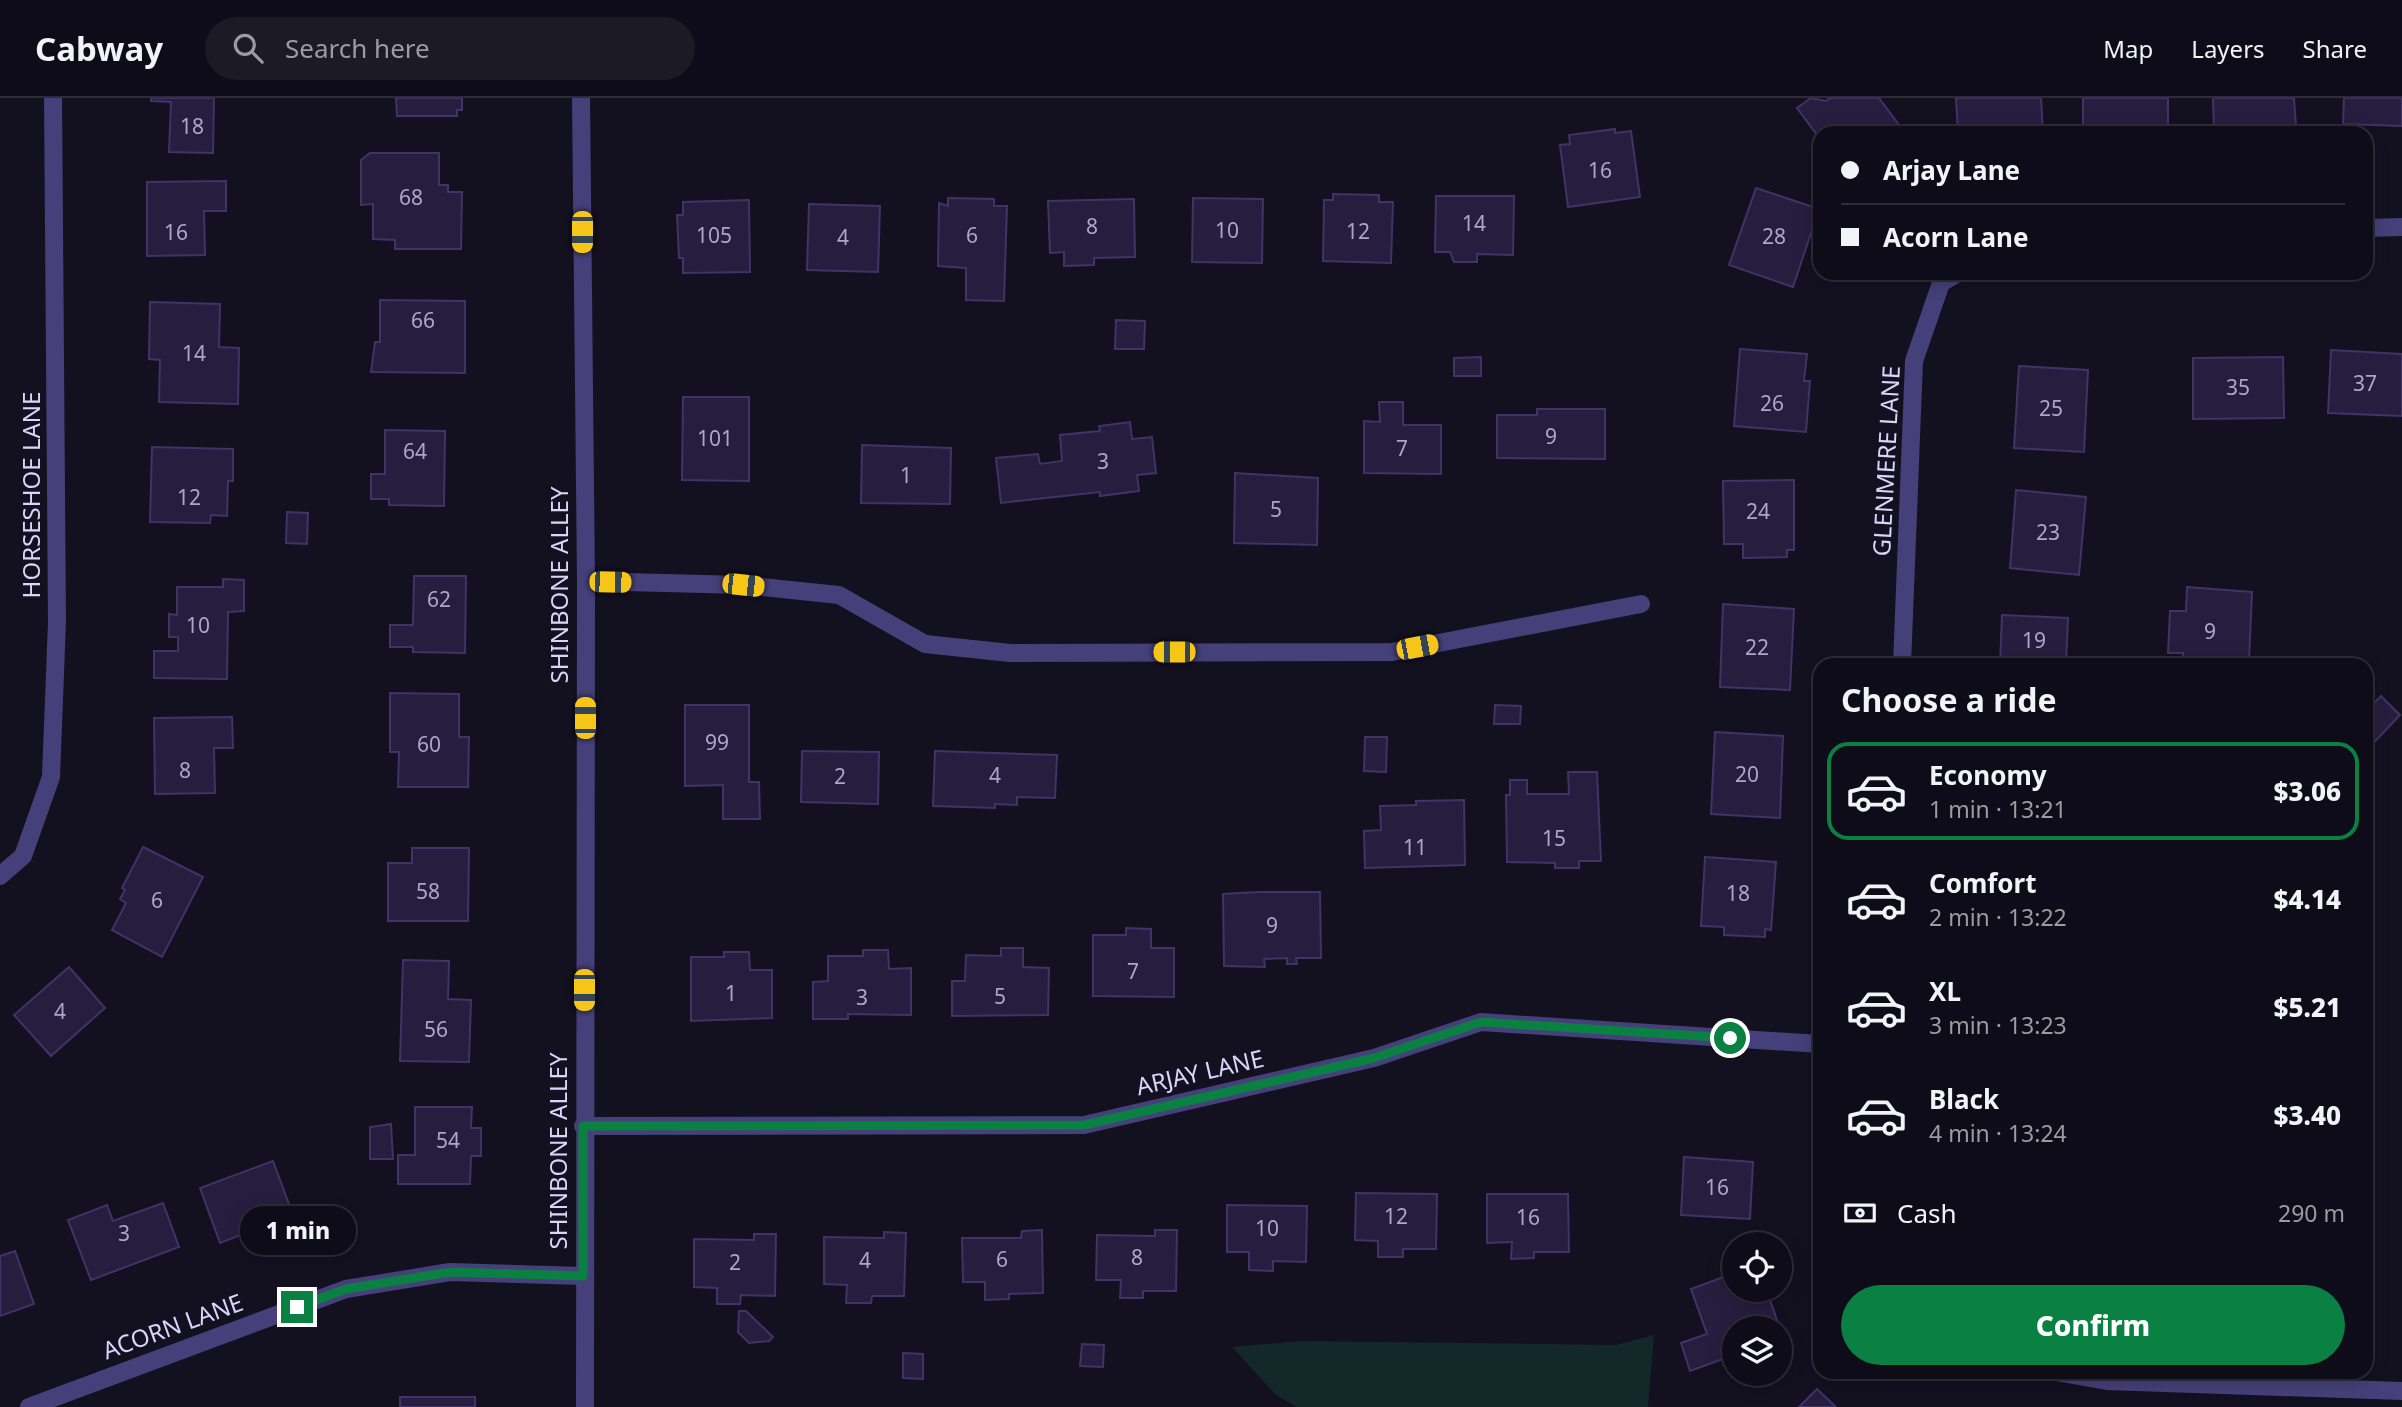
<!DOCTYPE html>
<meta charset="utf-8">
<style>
:root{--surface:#0e0c18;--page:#1c1a25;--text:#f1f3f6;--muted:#9b9ba2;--line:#2e2c37;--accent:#0b8043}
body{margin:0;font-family:"Noto Sans",sans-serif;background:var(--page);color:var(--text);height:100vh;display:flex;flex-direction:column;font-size:26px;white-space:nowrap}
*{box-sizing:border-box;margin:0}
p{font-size:23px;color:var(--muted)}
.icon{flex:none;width:38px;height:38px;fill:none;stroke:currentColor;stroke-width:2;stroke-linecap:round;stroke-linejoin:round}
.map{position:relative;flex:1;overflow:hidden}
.drawer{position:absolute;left:1813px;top:560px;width:560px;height:721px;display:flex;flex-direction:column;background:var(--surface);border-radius:21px;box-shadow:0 4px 18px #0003,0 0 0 2px var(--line)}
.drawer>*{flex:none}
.top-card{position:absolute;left:1813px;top:28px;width:560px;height:154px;border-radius:21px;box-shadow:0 4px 18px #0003,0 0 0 2px var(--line);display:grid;align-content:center;height:154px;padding:0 28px;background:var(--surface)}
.buttons{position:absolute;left:1722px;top:1134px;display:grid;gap:14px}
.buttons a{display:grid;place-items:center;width:70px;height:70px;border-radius:50%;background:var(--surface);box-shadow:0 4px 18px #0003,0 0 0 2px var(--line);font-size:35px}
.end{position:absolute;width:32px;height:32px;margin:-16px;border:9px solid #0b8043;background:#fff;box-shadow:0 0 0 4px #fff}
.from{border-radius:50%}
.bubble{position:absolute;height:49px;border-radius:24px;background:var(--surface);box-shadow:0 4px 18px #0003,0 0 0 2px var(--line);font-size:23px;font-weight:800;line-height:49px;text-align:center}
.car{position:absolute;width:21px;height:42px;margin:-21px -10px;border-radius:9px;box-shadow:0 0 5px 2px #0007;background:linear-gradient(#f5c518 24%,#345 0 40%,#f5c518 0 76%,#345 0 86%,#f5c518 0)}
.top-card b{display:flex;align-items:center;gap:24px;height:66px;font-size:26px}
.top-card b+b{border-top:2px solid var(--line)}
.top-card i{width:18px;height:18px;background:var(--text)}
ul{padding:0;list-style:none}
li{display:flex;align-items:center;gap:21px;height:98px;margin:0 14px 10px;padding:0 14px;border:4px solid transparent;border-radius:21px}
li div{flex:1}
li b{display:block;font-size:26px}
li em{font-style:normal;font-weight:800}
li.on{border-color:var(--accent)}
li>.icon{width:63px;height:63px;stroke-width:1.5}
h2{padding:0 28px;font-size:32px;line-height:84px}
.pay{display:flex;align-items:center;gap:18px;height:77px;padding:0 28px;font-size:26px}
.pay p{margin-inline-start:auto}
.primary-button{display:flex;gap:14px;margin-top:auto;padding:14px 28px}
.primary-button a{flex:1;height:80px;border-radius:42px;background:var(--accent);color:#fff;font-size:28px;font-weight:800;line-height:80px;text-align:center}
header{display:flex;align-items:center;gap:42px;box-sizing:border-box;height:98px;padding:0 35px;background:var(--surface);border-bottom:2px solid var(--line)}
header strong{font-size:33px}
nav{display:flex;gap:38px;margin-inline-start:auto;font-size:24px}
.search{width:490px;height:63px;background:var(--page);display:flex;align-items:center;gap:18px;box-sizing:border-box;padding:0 24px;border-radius:38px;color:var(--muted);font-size:26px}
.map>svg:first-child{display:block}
</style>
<header>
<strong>Cabway</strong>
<div class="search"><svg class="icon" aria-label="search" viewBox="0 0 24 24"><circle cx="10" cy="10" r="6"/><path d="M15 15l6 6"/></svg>Search here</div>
<nav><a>Map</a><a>Layers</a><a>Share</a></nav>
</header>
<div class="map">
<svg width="2402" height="1309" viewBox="0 0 2402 1309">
<rect width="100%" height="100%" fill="#131020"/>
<path fill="#132929" d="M1654,1237L1648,1309H1297L1276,1297L1232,1249L1300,1243L1616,1247Z"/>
<g fill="#261e3e" stroke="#3f3367" stroke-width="2">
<path d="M151,0H214L213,55L169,54L171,4L151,3Z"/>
<path d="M396,0H462V12H457V18H397Z"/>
<path d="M1811,0L1826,3L1830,0H1879L1905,35H1820V41L1797,10Z"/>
<path d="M1956,0H2041L2043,35H1958Z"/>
<rect x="2083" y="0" width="85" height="35"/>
<path d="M2213,0H2294L2296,28L2265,30V35H2214Z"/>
<path d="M2344,0H2402V28L2343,26Z"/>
<path d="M1615,31V35L1631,33L1640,99L1568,109L1560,47L1570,46L1569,37Z"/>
<path d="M370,55H439V87H448V94H462L461,151H395V142L373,141V106L361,107V62Z"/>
<path d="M226,83V113H204L205,157L147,158V84Z"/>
<path d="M1756,90L1819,111L1793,189L1729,167Z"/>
<path d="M1333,96L1379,97V104H1393L1391,165L1323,163L1324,102H1333Z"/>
<path d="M1436,98H1514L1513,157L1477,156V164H1454L1450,154H1435Z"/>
<path d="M948,100L994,101V108H1007L1004,203L966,202V170L938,168L939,105L948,108Z"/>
<path d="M1193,100L1263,101L1262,165L1192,164Z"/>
<path d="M1134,101L1135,159L1094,160V167L1064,168V154L1050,155L1048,103Z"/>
<path d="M749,102L750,174L683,175V160H679L677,117H683V104Z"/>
<path d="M809,106L880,108L878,174L807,172Z"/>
<path d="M380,202L465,203V275L371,274L375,244H380Z"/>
<path d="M150,204L220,206L219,249L239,250L238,306L159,304L160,262L149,261Z"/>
<path d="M1116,222L1145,223L1144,251H1115Z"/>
<path d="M1740,251L1807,256L1804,283H1810L1806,334L1734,328Z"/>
<path d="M2331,252L2402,256V318L2328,315Z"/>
<path d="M1481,259V278H1454V260Z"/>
<path d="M2283,259L2284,320L2193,321V260Z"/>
<path d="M2019,268L2088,272L2084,354L2014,350Z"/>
<path d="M683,299H749V383L682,382Z"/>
<path d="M1379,304H1403V327H1441V376L1364,375V323L1380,324Z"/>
<path d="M1537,311H1605V361L1497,360V317H1537Z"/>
<path d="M1130,324L1132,341L1152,339L1156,375L1137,377L1139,393L1100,398V394L1001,405L996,360L1038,356L1040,366L1062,363L1060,337L1100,333L1099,328Z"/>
<path d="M385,332L445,333L444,408L389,407V401H371V376H385Z"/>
<path d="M862,347L951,350L950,406L861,405Z"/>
<path d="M152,349L233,351V383H228L227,418L211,417L210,425L150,424Z"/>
<path d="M1235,375L1318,380L1317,447L1234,445Z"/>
<path d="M1794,382V452H1787V459L1743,460V446H1724L1723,383Z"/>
<path d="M2016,392L2086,399L2079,477L2010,470Z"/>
<path d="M287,414L308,415L307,446L286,445Z"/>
<path d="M414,478H466L465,555L413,554V549H390V527H413Z"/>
<path d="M223,481L244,482V513L228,514L227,581L154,580V553H178V539H169V516L177,517V489H223Z"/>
<path d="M2187,489L2252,494L2249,563L2183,560V555H2168L2170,513H2186Z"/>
<path d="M1723,506L1794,511L1790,592L1720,589Z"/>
<path d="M2002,517L2068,520L2066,567H2000Z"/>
<path d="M390,595L459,596V639H469L468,689H398L399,654H390Z"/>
<path d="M2381,598L2400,617L2366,653V613Z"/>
<path d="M685,607H749V684H759L760,721H723V687L685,688Z"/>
<path d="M1495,607L1521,608L1520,626H1494Z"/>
<path d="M232,619L233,650H214L215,695L155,696L154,620Z"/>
<path d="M1715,634L1783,638L1780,720L1711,716Z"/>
<path d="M1365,639H1387L1386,674L1364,673Z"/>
<path d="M802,653L879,654L878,706L801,704Z"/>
<path d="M935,653L1057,657L1055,700L1017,699V707L995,706V710L933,708Z"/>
<path d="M1568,674H1597L1601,763H1579V770H1555V765L1507,764L1506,697H1510V682H1527V696H1569Z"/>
<path d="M1464,702L1465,767L1365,770L1364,733L1381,732L1380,708L1416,707V703Z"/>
<path d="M143,749L203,779L162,859L112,832L126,805L120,801L125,792L122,790Z"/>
<path d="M412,750H469L468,823H388V765H412Z"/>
<path d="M1705,759L1776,764L1771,832L1765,831V839L1724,837V829L1701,828Z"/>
<path d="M1258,794H1320L1321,860H1296L1297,866H1287V860L1264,861L1265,869L1224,868L1223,796Z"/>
<path d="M1126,830L1151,831V850H1174V899L1093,898V837H1126Z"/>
<path d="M1001,850H1023V869L1049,870L1048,917L952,918V883H965L966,857L1001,858Z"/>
<path d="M863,852H888L889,871L911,870V917L848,916V921H813V884L828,883V858H863Z"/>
<path d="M724,854H749L750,872H772V920L691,923V859H724Z"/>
<path d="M403,862L449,863L448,901L471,902L469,964L400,963Z"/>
<path d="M69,869L105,910L51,958L14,917Z"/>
<path d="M415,1009H472L471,1030H481V1058H471L470,1086H398V1057H415Z"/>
<path d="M391,1026L393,1061H370V1029Z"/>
<path d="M1684,1059L1753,1064L1750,1121L1681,1117Z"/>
<path d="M273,1063L293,1117L220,1145L200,1090Z"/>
<path d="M1356,1095L1437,1096L1436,1151H1403V1159H1378V1143L1355,1142Z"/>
<path d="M1487,1096H1568L1569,1154H1534V1160L1511,1161L1512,1144L1487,1145Z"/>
<path d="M163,1105L179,1149L91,1182L68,1122L107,1107L113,1123Z"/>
<path d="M1227,1107L1307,1108L1306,1164L1273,1163V1173L1249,1172V1154H1227Z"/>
<path d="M1042,1132L1043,1195L1009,1196V1201L985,1202V1184H963L962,1140H1021L1022,1133Z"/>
<path d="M1155,1132H1177L1176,1193H1143V1200H1120L1121,1182H1096L1097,1137L1155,1138Z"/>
<path d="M884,1134L906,1135L904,1198H872L871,1205H846L847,1187L824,1186V1139L884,1140Z"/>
<path d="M754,1136H776L775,1198L741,1197L740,1206H717V1190L694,1189V1141L754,1142Z"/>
<path d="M15,1153L34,1206L0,1218V1158Z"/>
<path d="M1734,1175V1192L1767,1193L1783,1240L1780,1242V1230H1734V1257L1690,1273L1681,1245L1707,1236L1691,1191Z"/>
<path d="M739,1213H746L773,1239L769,1243L749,1245L738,1234Z"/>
<path d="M1082,1246L1104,1247L1103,1269L1080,1268Z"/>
<path d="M903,1255L923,1256V1281L903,1280Z"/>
<path d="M1817,1291L1836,1309H1799Z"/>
<rect x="400" y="1299" width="75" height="10"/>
</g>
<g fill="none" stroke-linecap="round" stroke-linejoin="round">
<g stroke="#454079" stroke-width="18">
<path d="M581,0L586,483L585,1309"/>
<path d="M2366,130L2402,129"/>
<path d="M586,483L743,487L839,497L925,546L1010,555L1392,554L1641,506"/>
<path d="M1902,567L1914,263L1941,185L1958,175"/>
<path d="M0,778L23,758L51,679L57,524L53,0"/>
<path d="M583,1028L1084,1027L1374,960L1481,924L1820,946"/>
<path d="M2056,1274L2107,1283L2402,1293"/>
<path d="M29,1309L346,1191L450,1174L583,1178"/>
</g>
</g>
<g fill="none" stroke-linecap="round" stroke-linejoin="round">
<path stroke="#0b8043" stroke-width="9" d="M297,1209L346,1191L450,1174L583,1178V1028L1084,1027L1374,960L1481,924L1730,940"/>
</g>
<g text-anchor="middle" stroke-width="7" stroke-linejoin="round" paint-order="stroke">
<g font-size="21" fill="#aca6cb">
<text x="192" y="36">18</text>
<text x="1600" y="80">16</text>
<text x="411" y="107">68</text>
<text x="1474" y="133">14</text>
<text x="1092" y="136">8</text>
<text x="1227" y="140">10</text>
<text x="1358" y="141">12</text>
<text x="176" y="142">16</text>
<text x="714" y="145">105</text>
<text x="972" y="145">6</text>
<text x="1774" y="146">28</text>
<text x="843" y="147">4</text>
<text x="423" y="230">66</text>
<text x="194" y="263">14</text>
<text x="2365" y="293">37</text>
<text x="2238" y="297">35</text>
<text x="1772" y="313">26</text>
<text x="2051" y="318">25</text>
<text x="1551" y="346">9</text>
<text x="715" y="348">101</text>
<text x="1402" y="358">7</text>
<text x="415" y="361">64</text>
<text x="1103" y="371">3</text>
<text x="906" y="385">1</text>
<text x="189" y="407">12</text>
<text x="1276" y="419">5</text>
<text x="1758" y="421">24</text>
<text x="2048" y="442">23</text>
<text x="439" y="509">62</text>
<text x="198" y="535">10</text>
<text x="2210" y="541">9</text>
<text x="2034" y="550">19</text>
<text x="1757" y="557">22</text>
<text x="717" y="652">99</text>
<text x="429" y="654">60</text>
<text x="185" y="680">8</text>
<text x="1747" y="684">20</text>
<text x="995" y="685">4</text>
<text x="840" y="686">2</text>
<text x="1554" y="748">15</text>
<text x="1415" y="757">11</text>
<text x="428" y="801">58</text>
<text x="1738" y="803">18</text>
<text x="157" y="810">6</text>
<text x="1272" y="835">9</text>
<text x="1133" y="881">7</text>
<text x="731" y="903">1</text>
<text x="1000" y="906">5</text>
<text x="862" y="907">3</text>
<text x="60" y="921">4</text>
<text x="436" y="939">56</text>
<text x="448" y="1050">54</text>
<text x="1717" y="1097">16</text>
<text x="1396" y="1126">12</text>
<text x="1528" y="1127">16</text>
<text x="1267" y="1138">10</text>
<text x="124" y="1143">3</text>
<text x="1137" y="1167">8</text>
<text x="1002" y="1169">6</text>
<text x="865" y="1170">4</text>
<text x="735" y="1172">2</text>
</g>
<g font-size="24" fill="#d9d4fa" stroke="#131020">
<text transform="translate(1887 363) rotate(-87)" y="8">GLENMERE LANE</text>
<text transform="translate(32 397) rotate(-90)" y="8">HORSESHOE LANE</text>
<text transform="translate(560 487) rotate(-90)" y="8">SHINBONE ALLEY</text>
<text transform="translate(1200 975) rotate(-13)" y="8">ARJAY LANE</text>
<text transform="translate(559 1053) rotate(-90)" y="8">SHINBONE ALLEY</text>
<text transform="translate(173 1229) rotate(-20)" y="8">ACORN LANE</text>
</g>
</g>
</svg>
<div class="buttons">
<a><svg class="icon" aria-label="locate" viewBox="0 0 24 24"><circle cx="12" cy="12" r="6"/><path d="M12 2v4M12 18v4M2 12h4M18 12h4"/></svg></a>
<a><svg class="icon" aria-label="layers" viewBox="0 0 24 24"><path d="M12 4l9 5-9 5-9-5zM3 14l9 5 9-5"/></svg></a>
</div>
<i class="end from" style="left:1730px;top:940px"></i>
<i class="end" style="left:297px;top:1209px"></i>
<div class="bubble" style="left:240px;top:1108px;width:116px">1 min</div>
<i class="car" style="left:582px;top:134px;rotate:180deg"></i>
<i class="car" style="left:610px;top:484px;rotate:91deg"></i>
<i class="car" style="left:743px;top:487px;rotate:96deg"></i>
<i class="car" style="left:1417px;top:549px;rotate:79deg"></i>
<i class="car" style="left:1174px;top:554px;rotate:270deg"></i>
<i class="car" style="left:585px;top:620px;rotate:0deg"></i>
<i class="car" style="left:584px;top:892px;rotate:180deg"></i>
<div class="top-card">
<b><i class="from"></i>Arjay Lane</b>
<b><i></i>Acorn Lane</b>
</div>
<section class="drawer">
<h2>Choose a ride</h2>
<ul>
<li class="on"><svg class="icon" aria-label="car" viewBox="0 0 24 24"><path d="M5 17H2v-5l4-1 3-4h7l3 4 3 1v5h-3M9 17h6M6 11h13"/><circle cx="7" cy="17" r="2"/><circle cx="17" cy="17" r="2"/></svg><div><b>Economy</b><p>1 min · 13:21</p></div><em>$3.06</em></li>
<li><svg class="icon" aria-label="car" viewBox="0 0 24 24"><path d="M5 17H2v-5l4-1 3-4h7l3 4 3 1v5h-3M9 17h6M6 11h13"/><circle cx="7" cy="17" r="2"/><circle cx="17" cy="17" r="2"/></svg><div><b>Comfort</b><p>2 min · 13:22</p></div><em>$4.14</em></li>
<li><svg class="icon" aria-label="car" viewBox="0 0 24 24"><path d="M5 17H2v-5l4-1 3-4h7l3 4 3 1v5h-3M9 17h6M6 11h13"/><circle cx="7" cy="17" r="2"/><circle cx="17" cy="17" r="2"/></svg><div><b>XL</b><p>3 min · 13:23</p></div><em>$5.21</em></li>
<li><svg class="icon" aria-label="car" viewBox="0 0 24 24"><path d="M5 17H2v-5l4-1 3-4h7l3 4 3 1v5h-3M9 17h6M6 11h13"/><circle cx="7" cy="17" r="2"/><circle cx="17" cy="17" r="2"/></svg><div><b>Black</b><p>4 min · 13:24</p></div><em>$3.40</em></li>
</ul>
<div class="pay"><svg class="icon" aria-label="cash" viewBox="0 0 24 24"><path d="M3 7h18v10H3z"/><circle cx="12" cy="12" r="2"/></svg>Cash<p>290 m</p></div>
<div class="primary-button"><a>Confirm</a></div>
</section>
</div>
